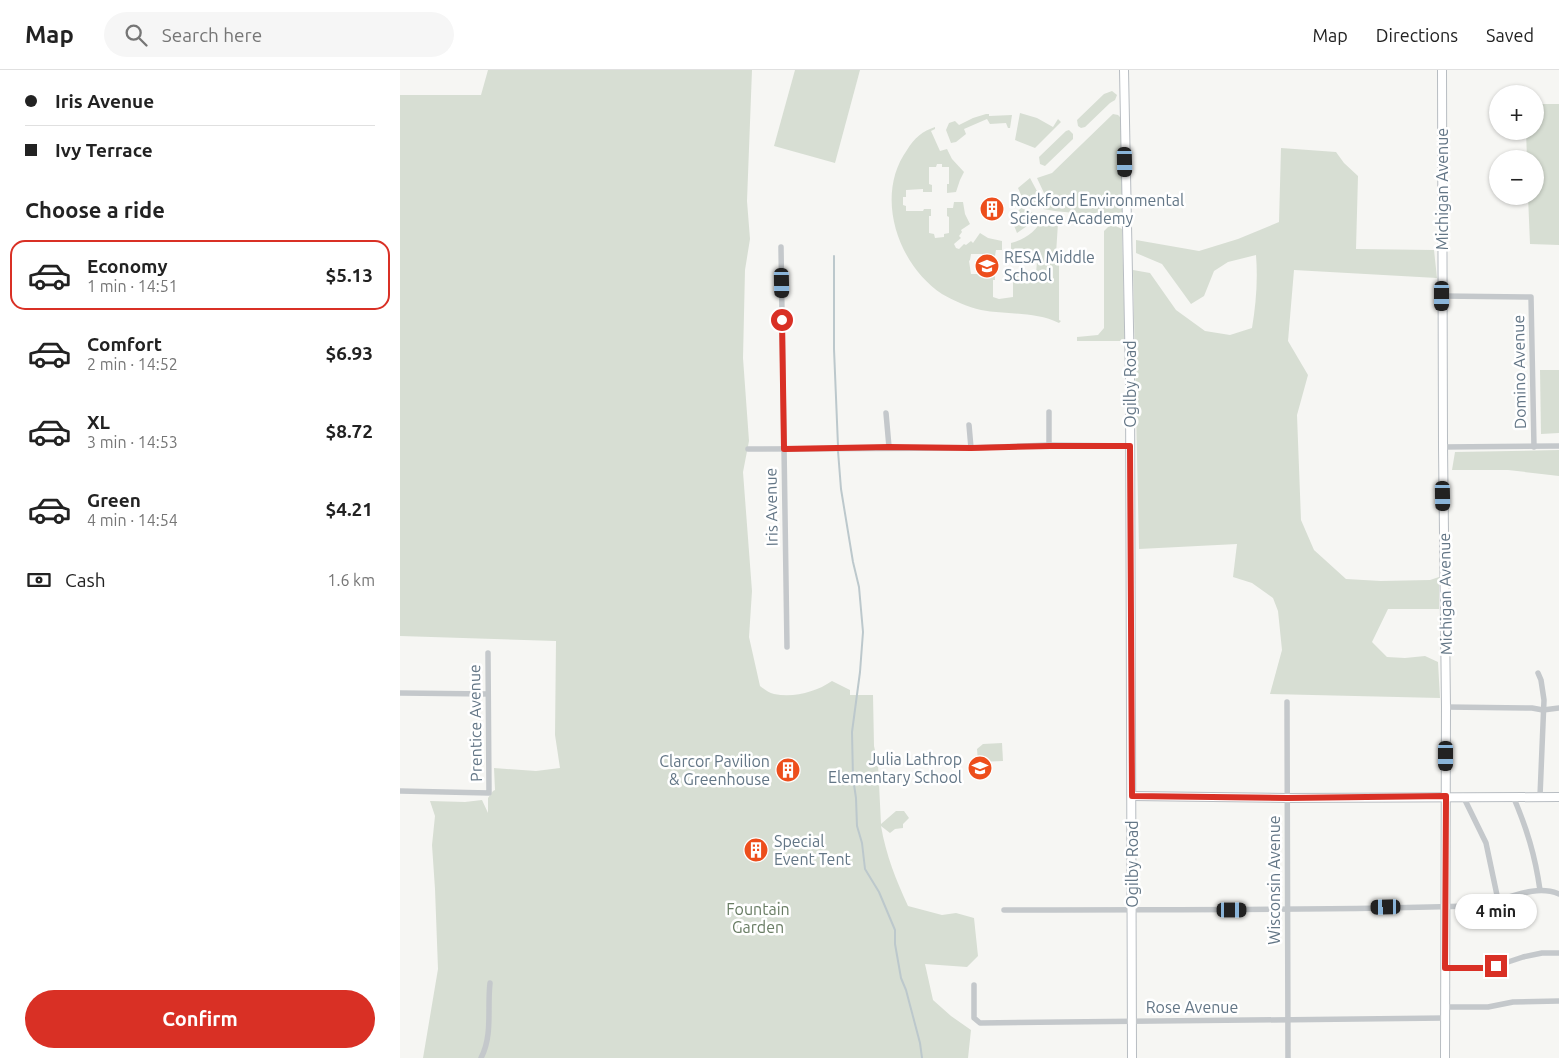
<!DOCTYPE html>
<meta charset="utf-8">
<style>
:root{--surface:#fff;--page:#f6f6f6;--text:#222;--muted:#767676;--line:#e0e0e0;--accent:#d93025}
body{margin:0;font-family:Ubuntu,sans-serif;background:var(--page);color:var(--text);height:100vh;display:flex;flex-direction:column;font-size:19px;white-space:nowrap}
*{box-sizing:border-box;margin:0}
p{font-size:16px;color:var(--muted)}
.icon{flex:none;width:28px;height:28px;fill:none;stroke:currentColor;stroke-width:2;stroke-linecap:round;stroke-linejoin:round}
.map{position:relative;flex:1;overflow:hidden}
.drawer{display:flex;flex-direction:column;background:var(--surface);width:400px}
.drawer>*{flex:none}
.banner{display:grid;align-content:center;height:110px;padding:0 25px;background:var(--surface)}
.tools{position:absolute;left:1089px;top:15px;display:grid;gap:10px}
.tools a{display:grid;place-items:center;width:55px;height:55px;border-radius:50%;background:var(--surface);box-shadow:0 1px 4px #0004;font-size:25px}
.end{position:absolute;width:22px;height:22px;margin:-11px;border:6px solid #d93025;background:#fff;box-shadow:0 0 0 2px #fff}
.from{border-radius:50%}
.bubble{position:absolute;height:35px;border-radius:18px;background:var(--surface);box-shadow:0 1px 4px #0004;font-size:16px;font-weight:700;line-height:35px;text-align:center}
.car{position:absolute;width:15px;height:30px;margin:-15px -8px;border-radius:6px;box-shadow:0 0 4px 1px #0007;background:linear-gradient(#222 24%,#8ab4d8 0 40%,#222 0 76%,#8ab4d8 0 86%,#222 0)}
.banner b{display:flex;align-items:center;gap:18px;height:48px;font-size:19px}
.banner b+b{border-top:1px solid var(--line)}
.banner i{width:12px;height:12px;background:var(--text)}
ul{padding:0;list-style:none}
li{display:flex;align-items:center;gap:15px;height:70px;margin:0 10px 8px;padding:0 15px;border:2px solid transparent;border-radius:15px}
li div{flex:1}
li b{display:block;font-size:19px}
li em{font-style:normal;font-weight:700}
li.on{border-color:var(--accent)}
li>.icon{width:45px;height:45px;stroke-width:1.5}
h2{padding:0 25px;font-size:22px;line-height:60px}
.pay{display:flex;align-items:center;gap:12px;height:55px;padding:0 25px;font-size:19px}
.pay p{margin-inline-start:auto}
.action{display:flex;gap:10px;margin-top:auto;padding:10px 25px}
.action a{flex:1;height:58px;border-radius:30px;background:var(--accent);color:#fff;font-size:20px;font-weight:700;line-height:58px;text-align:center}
header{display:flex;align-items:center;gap:30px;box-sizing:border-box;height:70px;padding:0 25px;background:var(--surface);border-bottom:1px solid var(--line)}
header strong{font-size:24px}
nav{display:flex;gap:28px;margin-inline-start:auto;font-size:18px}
.search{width:350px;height:45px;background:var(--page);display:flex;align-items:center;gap:12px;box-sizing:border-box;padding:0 18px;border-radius:28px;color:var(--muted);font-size:19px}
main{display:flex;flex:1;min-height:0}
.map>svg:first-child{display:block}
</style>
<header>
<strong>Map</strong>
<div class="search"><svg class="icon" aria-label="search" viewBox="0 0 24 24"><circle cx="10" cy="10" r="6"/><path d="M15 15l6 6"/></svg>Search here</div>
<nav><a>Map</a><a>Directions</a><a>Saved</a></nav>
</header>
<main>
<section class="drawer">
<div class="banner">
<b><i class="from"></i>Iris Avenue</b>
<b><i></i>Ivy Terrace</b>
</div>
<h2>Choose a ride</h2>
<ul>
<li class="on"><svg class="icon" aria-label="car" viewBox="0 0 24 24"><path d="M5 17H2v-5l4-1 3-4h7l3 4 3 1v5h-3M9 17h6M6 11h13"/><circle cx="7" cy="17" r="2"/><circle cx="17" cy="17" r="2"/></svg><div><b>Economy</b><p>1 min · 14:51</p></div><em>$5.13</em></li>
<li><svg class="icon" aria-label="car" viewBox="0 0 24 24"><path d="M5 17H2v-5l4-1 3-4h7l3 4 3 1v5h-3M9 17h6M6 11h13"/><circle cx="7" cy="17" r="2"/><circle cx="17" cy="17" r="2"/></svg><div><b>Comfort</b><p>2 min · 14:52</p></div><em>$6.93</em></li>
<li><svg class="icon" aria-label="car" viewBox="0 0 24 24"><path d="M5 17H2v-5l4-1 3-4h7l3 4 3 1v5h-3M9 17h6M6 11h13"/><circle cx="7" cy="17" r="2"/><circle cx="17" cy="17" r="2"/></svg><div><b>XL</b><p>3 min · 14:53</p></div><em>$8.72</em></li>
<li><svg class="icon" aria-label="car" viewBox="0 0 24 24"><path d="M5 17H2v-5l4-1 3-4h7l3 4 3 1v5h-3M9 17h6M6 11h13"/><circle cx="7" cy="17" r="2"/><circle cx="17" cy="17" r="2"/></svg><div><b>Green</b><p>4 min · 14:54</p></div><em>$4.21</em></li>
</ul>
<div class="pay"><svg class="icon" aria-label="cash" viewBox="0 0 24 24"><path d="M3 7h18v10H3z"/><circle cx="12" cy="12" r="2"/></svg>Cash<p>1.6 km</p></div>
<div class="action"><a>Confirm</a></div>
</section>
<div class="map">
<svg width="1159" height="988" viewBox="0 0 1159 988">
<rect width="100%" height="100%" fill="#f6f6f3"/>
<g fill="#d7ded3">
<path d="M88,0H352L347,131L350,169L345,200L343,288L349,371L343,402L352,521L349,567L360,616C364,619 369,623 374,624C394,628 416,622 432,611L450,620V625H473L474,676L478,694L481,754L496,741H504L509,748L503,754V758L495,759L490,763L481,756C486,785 496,810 508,836L542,845L556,843L574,848L578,886L567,897L525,894L533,930L551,946L571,960L568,988H23L38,899L35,819L32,775L35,746L30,731L65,732L82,730L88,743V728L93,721L95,720L94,698L136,701L160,698L155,665L156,571L0,566V25H81Z"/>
<path d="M395,0H460L435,93L374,76Z"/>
<path d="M712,21L717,25L715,30L710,33L685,57L681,58L678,56L677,50L704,24Z"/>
<path d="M1135,34H1159V175L1130,174L1128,126H1135V89H1127L1126,61H1135Z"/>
<path d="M620,43L637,48L653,57L658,49L661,52L635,78L615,70Z"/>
<path d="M586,44H589V46L612,45L610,58H608L606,53L590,54L587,49L564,59L566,64L556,72L551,73L546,60L549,53L555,51L559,55L573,48Z"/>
<path d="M713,44L718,45L721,48L723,142L719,145L718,143C693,143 668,144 643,139L644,123L637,108L652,103Z"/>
<path d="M535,57V59L531,61L540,81L547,79L552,89L564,102L560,110L556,122L547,123V114H549V97H542V94H537L536,97H529V114L532,115V122H523V119L506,120V127H503V135L506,136V141H523L524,139H531V146H529V163L534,164L535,168L544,167V164L549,163V147L547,146V138H553L554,132H563L565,144L570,154L561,160L562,162L559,166L561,168L554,174L556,178L559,179L564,174L566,175L571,171L573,173L580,163L588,168L602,171V180H596L595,186H587V184H571L570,190L569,191L571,204H587V202H595V210H593V227L599,229L613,227V210H611V202H619V205L636,204L637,191L636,183H619V186H611V173C626,169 637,161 643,147L658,153L656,184L659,186V250L661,251L659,253C635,241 607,245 581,240C568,237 554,231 542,224C498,195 474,126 507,80C514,68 523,61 535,57Z"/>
<path d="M669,60L673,64V69L647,94L645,96L640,94L639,87L666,61Z"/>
<path d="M881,78L936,82L944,93L958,106L956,179L1034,180L1037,208L894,200L888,271L908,305L897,345L901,450L914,480L946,509L981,511L1030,510L1039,507V539H988L972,572L987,587L1005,588L1025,586L1038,592L1040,628L870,624L882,580L878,541L873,528L852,513L833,507L837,474L739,479L733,200L750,203L776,240L805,261L830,265L852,258C856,234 858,210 856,185L828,192L814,201L804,226L791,234L762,194L736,183V170L799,181L838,169L879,152Z"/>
<path d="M630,108L638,123L637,137L621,134L622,127L618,118Z"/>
<path d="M621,138L635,144L627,156L617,163L611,148Z"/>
<path d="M711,154L722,159L725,271H677V267L698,265L704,258V161Z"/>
<path d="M1140,300H1159V363L1141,364Z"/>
<path d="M1159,380V406L1108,400H1052L1055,382Z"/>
<path d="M602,673L603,691L578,692L577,679L583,674Z"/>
</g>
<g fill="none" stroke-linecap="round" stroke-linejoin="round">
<g stroke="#bcc8cc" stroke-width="2">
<path d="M434,186V279L438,376"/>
<path d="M438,381L441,419L453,492L459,517L463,562L460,602L452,662L453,708L456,728L457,756L462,773L465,799L479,822L495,860V874L501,908L506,920L520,973L522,988"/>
</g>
<defs>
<g id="secondary">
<path d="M724,0L730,308L732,988"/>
<path d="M1042,0L1043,377L1046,637L1045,988"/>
<path d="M732,726L887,728L1159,727"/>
</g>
</defs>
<use href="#secondary" stroke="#b8bdc2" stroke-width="10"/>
<g stroke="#c4c8cb" stroke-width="5.5">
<path d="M381,177L387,577"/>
<path d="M1042,226L1131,227L1134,377"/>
<path d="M649,342V375"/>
<path d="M486,343L489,377"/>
<path d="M569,355L571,378"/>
<path d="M1043,377L1159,376"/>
<path d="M348,379L571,378L649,375L730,376"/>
<path d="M1138,603L1141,610L1144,630L1140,726"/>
<path d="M0,623L88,624"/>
<path d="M887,632L888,988"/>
<path d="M1046,637L1132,638L1143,640L1159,638"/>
<path d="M0,721L89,723L88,583"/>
<path d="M1063,726L1086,773L1098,830"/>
<path d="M1113,726C1127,759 1135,785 1140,820"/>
<path d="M604,840C759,839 915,841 1070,836C1099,835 1131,812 1159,824"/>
<path d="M1045,898H1084L1096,896L1123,887L1142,883H1159"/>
<path d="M574,915V948L580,953L1045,948"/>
<path d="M1045,937H1088L1113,932L1159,931"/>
<path d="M81,988C93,965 87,939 90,913"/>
</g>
<use href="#secondary" stroke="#fff" stroke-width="8"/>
</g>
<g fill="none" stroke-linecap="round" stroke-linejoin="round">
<path stroke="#d93025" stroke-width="6" d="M382,250L384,379L489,377L571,378L650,376H730L732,726L887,728L1046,726L1045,898H1084L1096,896"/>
</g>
<defs>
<symbol id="building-disc" viewBox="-11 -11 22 22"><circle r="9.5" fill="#ed4e1c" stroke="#fff"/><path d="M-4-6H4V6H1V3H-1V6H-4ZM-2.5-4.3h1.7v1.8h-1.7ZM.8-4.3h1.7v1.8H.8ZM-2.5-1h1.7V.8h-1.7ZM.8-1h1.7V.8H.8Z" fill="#fff"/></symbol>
<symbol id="school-disc" viewBox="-11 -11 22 22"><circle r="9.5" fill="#ed4e1c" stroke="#fff"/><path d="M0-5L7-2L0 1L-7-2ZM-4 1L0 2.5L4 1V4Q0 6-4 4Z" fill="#fff"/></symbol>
</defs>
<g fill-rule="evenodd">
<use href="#building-disc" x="578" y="125" width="28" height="28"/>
<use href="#school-disc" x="573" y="182" width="28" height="28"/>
<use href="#school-disc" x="566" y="684" width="28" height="28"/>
<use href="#building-disc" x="374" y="686" width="28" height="28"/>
<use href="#building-disc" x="342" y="766" width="28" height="28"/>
</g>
<g text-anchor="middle" stroke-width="5" stroke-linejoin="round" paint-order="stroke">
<g font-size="16" fill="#637686" stroke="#fff">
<text transform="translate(1042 119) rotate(-90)" y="6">Michigan Avenue</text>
<text transform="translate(1119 302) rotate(-91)" y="6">Domino Avenue</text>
<text transform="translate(730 314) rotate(-90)" y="6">Ogilby Road</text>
<text transform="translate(371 437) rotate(-91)" y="6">Iris Avenue</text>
<text transform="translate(1045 524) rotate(-91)" y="6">Michigan Avenue</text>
<text transform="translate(75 653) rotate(-91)" y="6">Prentice Avenue</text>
<text transform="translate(732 794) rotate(-90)" y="6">Ogilby Road</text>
<text transform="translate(874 810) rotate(-90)" y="6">Wisconsin Avenue</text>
<text x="792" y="943">Rose Avenue</text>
</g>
<g font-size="16" fill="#637686" stroke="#fff" text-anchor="start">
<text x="610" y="136">Rockford Environmental<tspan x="610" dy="18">Science Academy</tspan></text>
<text x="604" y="193">RESA Middle<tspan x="604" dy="18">School</tspan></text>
<text x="562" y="695" text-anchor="end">Julia Lathrop<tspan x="562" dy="18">Elementary School</tspan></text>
<text x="370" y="697" text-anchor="end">Clarcor Pavilion<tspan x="370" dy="18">&amp; Greenhouse</tspan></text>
<text x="374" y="777">Special<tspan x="374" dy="18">Event Tent</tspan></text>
</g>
<g font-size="16" fill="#687c63" stroke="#fff">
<text x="358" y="845">Fountain<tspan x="358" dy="18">Garden</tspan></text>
</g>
</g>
</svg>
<div class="tools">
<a>+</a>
<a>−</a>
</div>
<i class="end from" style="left:382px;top:250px"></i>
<i class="end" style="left:1096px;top:896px"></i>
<div class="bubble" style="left:1055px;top:824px;width:82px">4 min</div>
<i class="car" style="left:725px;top:92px;rotate:179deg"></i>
<i class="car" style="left:382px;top:213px;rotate:179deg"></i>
<i class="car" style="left:1042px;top:226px;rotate:180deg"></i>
<i class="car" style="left:1043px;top:426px;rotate:179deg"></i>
<i class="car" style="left:1046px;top:686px;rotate:180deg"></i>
<i class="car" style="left:986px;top:837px;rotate:269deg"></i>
<i class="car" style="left:832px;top:840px;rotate:90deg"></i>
</div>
</main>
